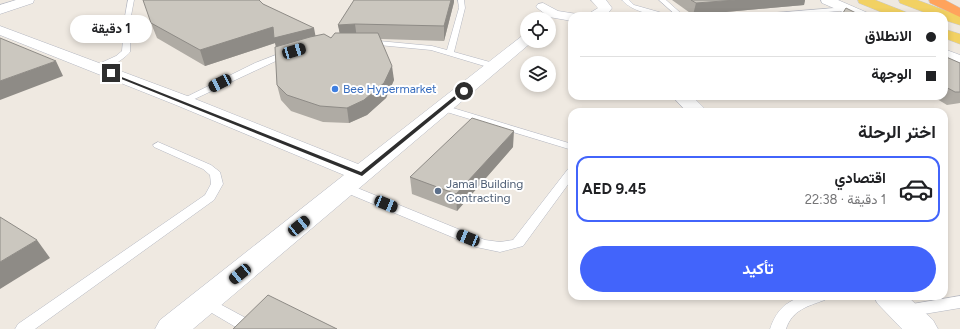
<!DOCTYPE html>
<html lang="ar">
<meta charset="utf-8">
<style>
:root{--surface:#fff;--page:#f2f2f2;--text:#202124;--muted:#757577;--line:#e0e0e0;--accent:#4264fb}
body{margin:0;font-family:Figtree,Vazirmatn,sans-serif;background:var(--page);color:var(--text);direction:rtl;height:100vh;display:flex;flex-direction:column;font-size:15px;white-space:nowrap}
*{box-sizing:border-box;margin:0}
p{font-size:13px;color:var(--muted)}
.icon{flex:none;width:22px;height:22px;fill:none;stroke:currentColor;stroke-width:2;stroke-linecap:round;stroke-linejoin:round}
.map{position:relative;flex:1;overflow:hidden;direction:ltr}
.details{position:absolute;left:568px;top:108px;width:380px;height:192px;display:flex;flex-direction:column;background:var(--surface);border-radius:12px;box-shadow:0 2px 6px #0003;direction:rtl}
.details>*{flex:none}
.top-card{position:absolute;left:568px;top:12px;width:380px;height:88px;border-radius:12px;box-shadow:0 2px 6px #0003;direction:rtl;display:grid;align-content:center;height:88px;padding:0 12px;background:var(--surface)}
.buttons{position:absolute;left:520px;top:12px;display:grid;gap:8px}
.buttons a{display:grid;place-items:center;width:36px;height:36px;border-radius:50%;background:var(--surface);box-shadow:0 2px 6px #0003;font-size:20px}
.end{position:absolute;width:18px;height:18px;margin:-9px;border:5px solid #2e2e2e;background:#fff;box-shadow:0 0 0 2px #fff}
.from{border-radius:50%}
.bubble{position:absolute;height:28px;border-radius:14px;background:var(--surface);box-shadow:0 2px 6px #0003;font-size:13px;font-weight:700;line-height:28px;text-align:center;direction:rtl}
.car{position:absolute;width:12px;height:24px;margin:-12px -6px;border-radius:5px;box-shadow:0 0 3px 1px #0007;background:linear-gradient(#222 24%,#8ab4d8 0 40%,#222 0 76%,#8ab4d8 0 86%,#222 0)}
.top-card b{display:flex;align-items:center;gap:14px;height:38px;font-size:15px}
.top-card b+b{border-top:1px solid var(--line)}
.top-card i{width:10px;height:10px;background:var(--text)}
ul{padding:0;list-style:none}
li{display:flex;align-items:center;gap:12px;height:66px;margin:0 8px 6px;padding:0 4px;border:2px solid transparent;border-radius:12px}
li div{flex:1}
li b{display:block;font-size:15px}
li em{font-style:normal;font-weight:700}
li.selected{border-color:var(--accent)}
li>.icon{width:36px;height:36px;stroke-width:1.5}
h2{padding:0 12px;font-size:18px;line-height:48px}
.button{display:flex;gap:8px;margin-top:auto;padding:8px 12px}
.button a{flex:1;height:46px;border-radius:24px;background:var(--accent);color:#fff;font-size:16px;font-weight:700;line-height:46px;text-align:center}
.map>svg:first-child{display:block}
</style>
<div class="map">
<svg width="960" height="329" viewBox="0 0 960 329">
<rect width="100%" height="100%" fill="#efe9e1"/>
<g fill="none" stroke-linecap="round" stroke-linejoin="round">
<defs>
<g id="lane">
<path d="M128,0H134L131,16L130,52C123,60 105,72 94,70V66L116,56L122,51L125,16Z"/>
<path d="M458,0H464L465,8L454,52L497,64V68H491L431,50L368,44L364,42L368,40L432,46L447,50L459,8Z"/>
<path d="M622,0H629L634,5L673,16C657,16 633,13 622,0Z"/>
<path d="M659,0H666L684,16H677Z"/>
<path d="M847,7L850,9L849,10L786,16H758L761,14Z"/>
<path d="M286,51L293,53L186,103H180L178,101L255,63Z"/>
<path d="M443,105L572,144V150L440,110L438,108Z"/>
<path d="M158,142L211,165L220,172L223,184L214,200L35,329H15L18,324L205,195L211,184L210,175L203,169L154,147L153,145Z"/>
<path d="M572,168V179L523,246L500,252L476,247L342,191L340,188L346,184L350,185L485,240L500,242L513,240L568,169Z"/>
<path d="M205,296L257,324L260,329H239L200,306L198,302L200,298Z"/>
<path d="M803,296H827L825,300C808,306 792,310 786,329H770C776,311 785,302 803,296Z"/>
<path d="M960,296V308L906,317L901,315L898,311L901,307L906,305Z"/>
</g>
<g id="street">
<path d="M591,0H606L612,8L606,16H585L598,8Z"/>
<path d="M821,0H838L868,13L870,16H852L822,3Z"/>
<path d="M543,3L558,11L577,14L578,16H572V21L549,17L536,7L538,4Z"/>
<path d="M0,26L190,97L358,164L522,36L527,34V41H533L193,329H155L160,320L344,175L176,105L0,35Z"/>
<path d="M944,49L960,55V66L944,60Z"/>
<path d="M672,96H692L708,112H687Z"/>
<path d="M873,296H907L933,320L938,329H902L878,304Z"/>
</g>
<path id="secondary" d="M16,0H34L33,3L0,14V5Z"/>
<g id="primary">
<path d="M858,0H875L908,13L910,16H891L859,3Z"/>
<path d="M899,0H917L960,16V25L944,20V16H934L900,3Z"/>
<path d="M944,29L960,34V44L944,38Z"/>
</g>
<path id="highway" d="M929,0H945L960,8V17L930,3Z"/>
</defs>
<use href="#lane" stroke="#b4b7c1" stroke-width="1"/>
<use href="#street" stroke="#b4b7c1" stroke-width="1"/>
<use href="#secondary" stroke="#b4b7c1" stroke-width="1"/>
<use href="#primary" stroke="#c9c9c9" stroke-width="1"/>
<use href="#highway" stroke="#c9c9c9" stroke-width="1"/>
<use href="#lane" fill="#fff" fill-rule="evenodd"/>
<use href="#street" fill="#fff" fill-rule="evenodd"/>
<use href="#secondary" fill="#fff" fill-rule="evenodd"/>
<use href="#primary" fill="#f2d163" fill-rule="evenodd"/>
<use href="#highway" fill="#ffa35c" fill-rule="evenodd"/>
</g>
<g fill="#afaba4">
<path d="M672,0H805L804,5L693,15Z"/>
<path d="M454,2L444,41L381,39L394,80L386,98L367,115L349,123L323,122L291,111L281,100L277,85L276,47L275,43L205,66L157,38L151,23L263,4L316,36L331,38L340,33L338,25Z"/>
<path d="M944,56L960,63V103L947,105L932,96H944Z"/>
<path d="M513,147L457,211L412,194L410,177Z"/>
</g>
<g fill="#8e8b86">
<path d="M451,0H454V2L444,41V26Z"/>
<path d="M736,0H805L804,5L693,15L696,3Z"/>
<path d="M355,24L357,39L341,40L338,25Z"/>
<path d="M273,27L314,28L317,44L278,54L275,43L205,66L200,50Z"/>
<path d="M56,61L63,76L0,100V81Z"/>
<path d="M392,66L394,80L386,98L367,115L349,123L347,108Z"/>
<path d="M514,131L513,147L457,211L456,194Z"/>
<path d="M37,240L50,258L0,289V262Z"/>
</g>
<g fill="#cbc7bf" stroke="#8e8b86">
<path d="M143,0H259L263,4L314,28L274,38L273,27L200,50L151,23Z"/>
<path d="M354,0H451L444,26L355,24L338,25Z"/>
<path d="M691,0H736L696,3Z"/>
<path d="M846,8L862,16H841Z"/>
<path d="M335,33H378L392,66L384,83L364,100L347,108L320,106L287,95L277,85L275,47L310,37L324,34L331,38Z"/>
<path d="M0,38L56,61L0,81Z"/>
<path d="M944,56L960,63V92H955L944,86Z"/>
<path d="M472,118L514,131L456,194L410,177Z"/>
<path d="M0,217L37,240L0,262Z"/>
<path d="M268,295L337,329H233Z"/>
</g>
<path fill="#2e2e2e" d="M109,72L361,172L462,90L466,91L362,176L109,74Z"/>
<circle fill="#3f7fe0" stroke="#fff" stroke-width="1.5" cx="335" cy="89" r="4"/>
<circle fill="#5c6f8a" stroke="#fff" stroke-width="1.5" cx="438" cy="191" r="4"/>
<g text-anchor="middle" stroke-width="4" stroke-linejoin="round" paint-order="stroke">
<g font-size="12" fill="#366cbe" stroke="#fff" text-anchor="start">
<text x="343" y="93">Bee Hypermarket</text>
</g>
<g font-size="12" fill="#4e5e75" stroke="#fff" text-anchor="start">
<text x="446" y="188">Jamal Building<tspan x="446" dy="14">Contracting</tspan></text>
</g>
</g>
</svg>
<div class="buttons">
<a><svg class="icon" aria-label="locate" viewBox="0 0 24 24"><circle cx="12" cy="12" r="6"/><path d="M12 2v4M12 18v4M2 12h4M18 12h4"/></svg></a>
<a><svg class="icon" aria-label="layers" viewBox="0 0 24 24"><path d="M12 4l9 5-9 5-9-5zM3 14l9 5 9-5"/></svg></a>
</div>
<i class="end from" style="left:464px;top:91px"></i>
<i class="end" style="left:111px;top:73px"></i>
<div class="bubble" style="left:70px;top:15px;width:82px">1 دقيقة</div>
<i class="car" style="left:294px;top:51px;rotate:74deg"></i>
<i class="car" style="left:220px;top:83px;rotate:244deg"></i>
<i class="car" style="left:386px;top:204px;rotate:112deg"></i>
<i class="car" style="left:299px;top:226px;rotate:51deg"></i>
<i class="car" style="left:468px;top:238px;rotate:292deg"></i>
<i class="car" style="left:240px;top:274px;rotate:231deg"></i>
<div class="top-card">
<b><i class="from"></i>الانطلاق</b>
<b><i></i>الوجهة</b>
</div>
<section class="details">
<h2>اختر الرحلة</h2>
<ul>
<li class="selected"><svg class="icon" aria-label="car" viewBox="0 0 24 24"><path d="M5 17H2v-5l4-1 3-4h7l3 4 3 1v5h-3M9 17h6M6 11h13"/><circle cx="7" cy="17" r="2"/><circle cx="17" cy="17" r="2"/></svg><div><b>اقتصادي</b><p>1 دقيقة · 22:38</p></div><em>AED 9.45</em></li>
</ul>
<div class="button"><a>تأكيد</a></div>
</section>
</div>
